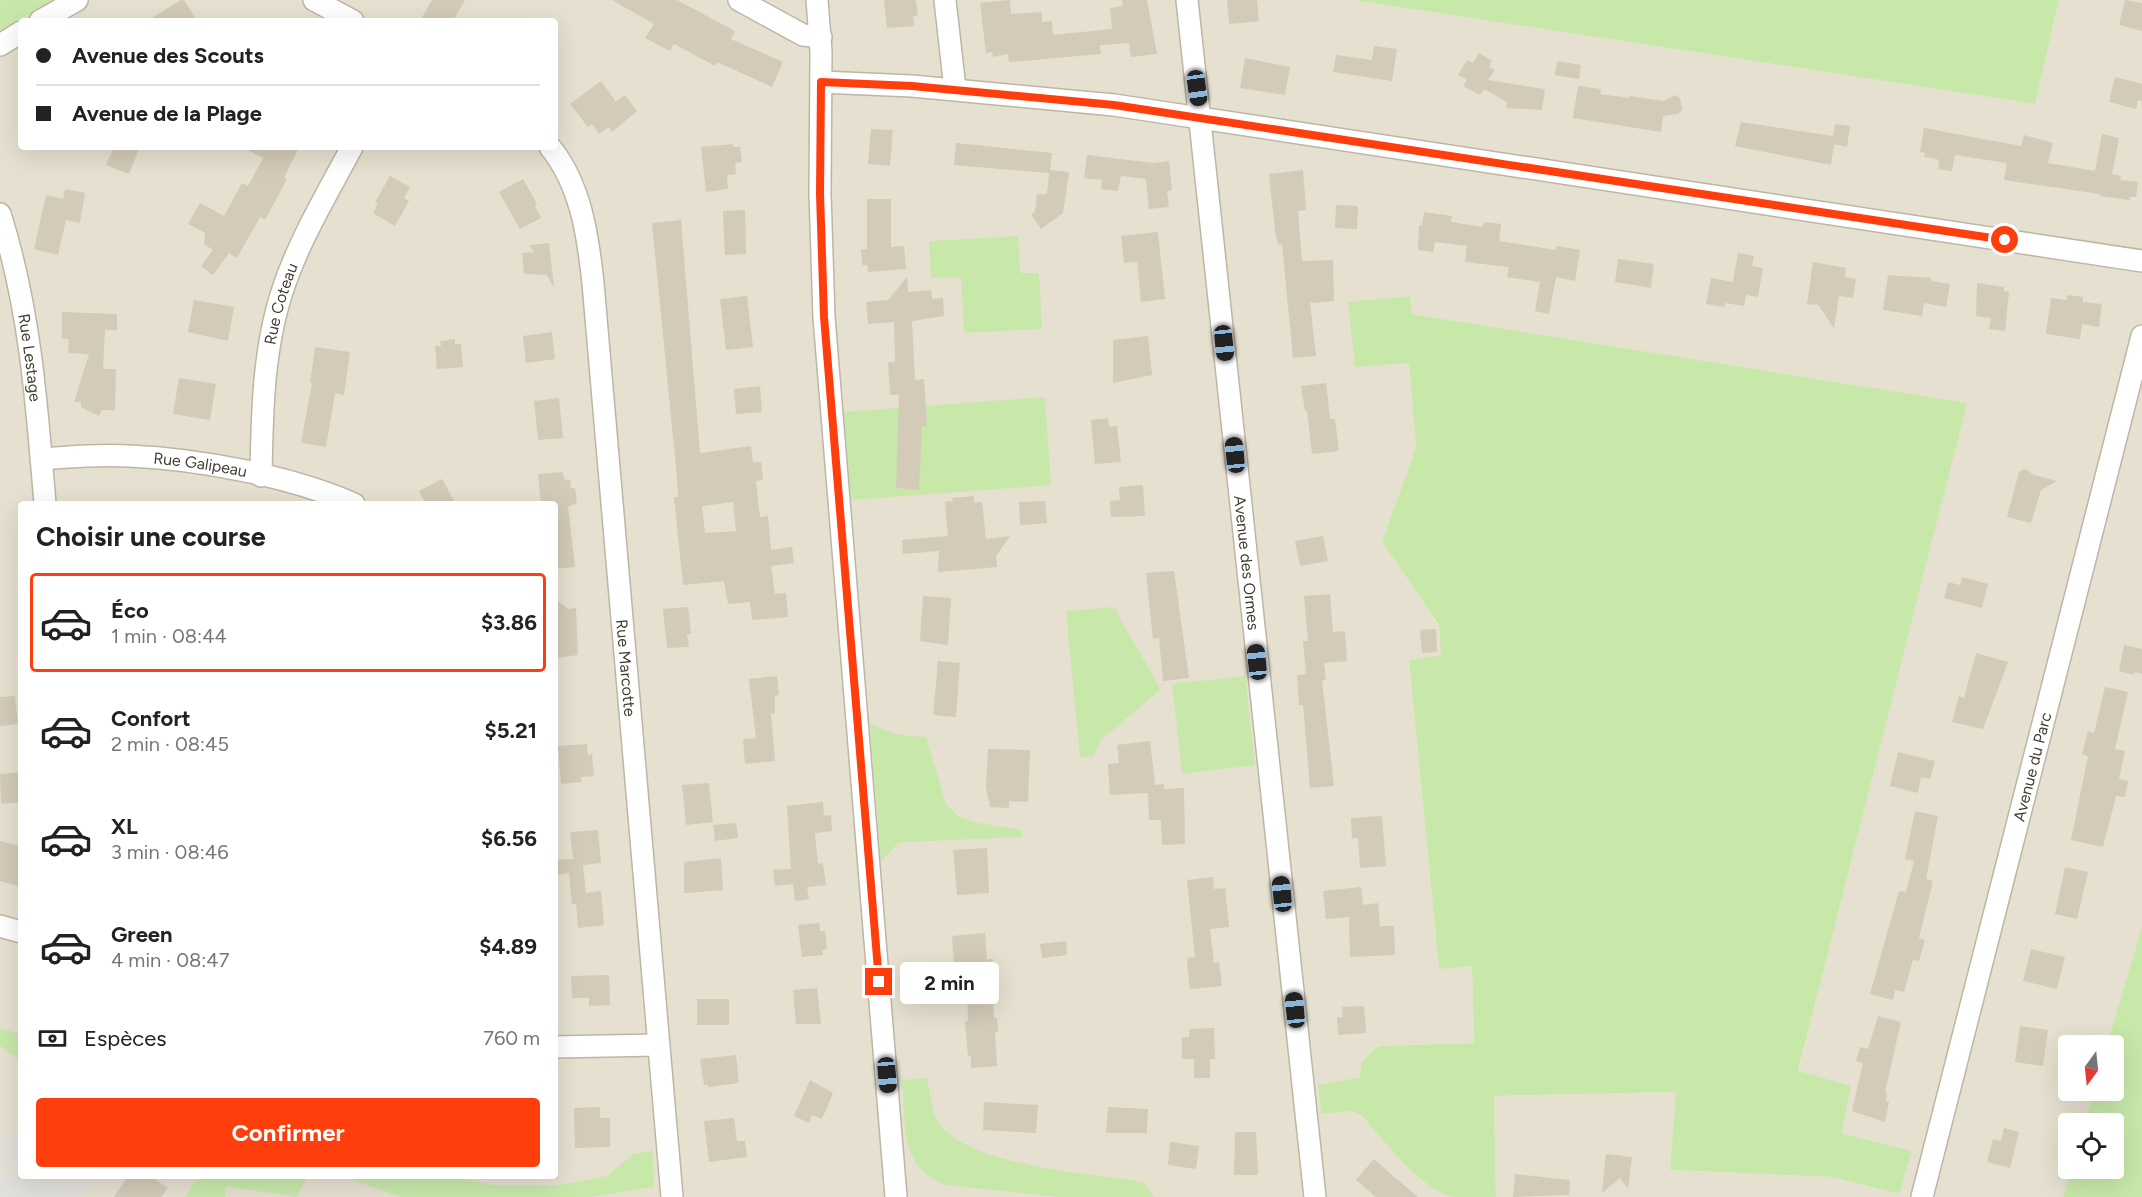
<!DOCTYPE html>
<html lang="fr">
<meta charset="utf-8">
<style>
:root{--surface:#fff;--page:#f2f2f2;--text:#222;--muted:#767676;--line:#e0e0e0;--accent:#fe3f0d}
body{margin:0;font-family:Figtree,sans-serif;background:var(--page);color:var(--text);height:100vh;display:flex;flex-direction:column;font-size:22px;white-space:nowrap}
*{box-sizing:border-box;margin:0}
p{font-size:20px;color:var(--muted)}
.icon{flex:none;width:33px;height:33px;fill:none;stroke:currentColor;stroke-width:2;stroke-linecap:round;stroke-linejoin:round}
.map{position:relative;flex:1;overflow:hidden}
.details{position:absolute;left:18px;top:501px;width:540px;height:678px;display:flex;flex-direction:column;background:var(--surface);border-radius:6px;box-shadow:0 6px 24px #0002}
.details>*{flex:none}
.banner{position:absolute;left:18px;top:18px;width:540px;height:132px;border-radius:6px;box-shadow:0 6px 24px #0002;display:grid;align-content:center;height:132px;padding:0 18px;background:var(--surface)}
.needle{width:39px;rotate:195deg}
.tools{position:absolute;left:2058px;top:1035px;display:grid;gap:12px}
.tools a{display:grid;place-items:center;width:66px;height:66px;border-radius:6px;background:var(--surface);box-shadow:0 6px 24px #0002;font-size:30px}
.end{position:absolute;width:27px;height:27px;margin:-14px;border:8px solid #fe3f0d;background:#fff;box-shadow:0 0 0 3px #fff}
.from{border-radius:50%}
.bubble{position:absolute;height:42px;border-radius:6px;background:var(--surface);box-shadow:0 6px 24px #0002;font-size:20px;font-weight:700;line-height:42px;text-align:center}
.car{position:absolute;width:18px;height:36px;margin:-18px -9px;border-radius:8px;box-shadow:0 0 4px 2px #0007;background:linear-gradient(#222 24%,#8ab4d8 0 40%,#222 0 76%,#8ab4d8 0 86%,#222 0)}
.banner b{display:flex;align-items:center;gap:21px;height:57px;font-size:22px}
.banner b+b{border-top:2px solid var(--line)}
.banner i{width:15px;height:15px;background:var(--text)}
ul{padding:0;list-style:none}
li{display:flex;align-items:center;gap:18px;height:99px;margin:0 12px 9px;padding:0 6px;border:3px solid transparent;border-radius:6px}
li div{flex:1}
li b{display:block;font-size:22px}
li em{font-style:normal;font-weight:700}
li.active{border-color:var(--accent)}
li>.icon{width:54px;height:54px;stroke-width:1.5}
h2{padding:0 18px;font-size:27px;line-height:72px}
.pay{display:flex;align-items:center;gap:15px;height:66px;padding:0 18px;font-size:22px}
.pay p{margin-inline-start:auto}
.primary-button{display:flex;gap:12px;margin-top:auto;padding:12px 18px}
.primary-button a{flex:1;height:69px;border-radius:6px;background:var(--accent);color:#fff;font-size:24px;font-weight:700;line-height:69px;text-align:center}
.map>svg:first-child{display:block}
</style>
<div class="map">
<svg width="2142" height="1197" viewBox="0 0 2142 1197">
<rect width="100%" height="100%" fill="#f2eee2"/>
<path fill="#e6e0d0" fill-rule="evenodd" d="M54,0H1353L2035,104L2059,0H2142V926L2107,1045L2068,1046V1090L2094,1091L2084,1123L2068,1124V1168L2071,1169L2063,1197H1496L1494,1096L1677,1092L1670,1170L1832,1177L1899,1194L1912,1151L1841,1133L1798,1072L1966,403L1412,314L1410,296L1348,303L1409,362L1416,447L1382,542L1439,626L1442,655L1409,660L1439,968L1472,966L1474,1043L1379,1046L1360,1077L1318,1085L1321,1114L1352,1111L1361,1115L1418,1176L1454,1197H0V31ZM21,21H555V147H21ZM21,504H555V1176H21Z"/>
<g fill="#c8e8aa">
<path d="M0,0H54L0,31Z"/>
<path d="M1353,0H2059L2035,104Z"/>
<path d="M1018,236L1020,273H1039L1042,329L964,333L961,277L931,278L929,241Z"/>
<path d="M1410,296L1412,314L1967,403L1798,1071L1851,1086L1841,1133L1912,1151L1899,1194L1832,1177L1670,1170L1676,1092L1494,1096L1496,1197C1483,1197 1467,1197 1454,1197C1420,1190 1384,1139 1361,1115L1352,1111L1321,1114L1318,1085L1360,1077L1362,1062L1379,1046L1474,1043L1472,966L1439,969L1409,660L1441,655L1439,625L1382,542L1416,447L1409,363L1355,367L1348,302Z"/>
<path d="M1045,397L1051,485L851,500L844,412Z"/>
<path d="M1115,607C1127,637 1147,660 1160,690L1100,741L1094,756L1080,757L1066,611Z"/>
<path d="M1245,676L1255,765L1182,774L1172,684Z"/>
<path d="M870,723C889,734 906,736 926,737L946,804L959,817L978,823L1021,830V837L905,842L897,844L881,862Z"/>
<path d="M2142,926V1197H2063L2071,1169L2114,1168V1124L2084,1123L2094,1091L2114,1090V1046L2107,1045Z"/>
<path d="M0,1028L21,1034V1060L0,1046Z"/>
<path d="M927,1078C930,1090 931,1107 936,1118C959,1166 1095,1174 1143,1182L1154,1197H1059L946,1185C898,1167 906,1123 902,1080Z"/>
<path d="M653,1151L654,1187L591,1197H401L341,1176H451L492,1185H559L607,1176L633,1154Z"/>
<path d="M199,1176H308L296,1197L225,1186V1197H185Z"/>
</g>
<g fill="#e2e0db">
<path d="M16,1133L21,1143V1159L0,1169V1140Z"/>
<path d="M21,1165V1176H100L90,1188L75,1197H0V1174Z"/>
</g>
<g fill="#d3cab8" fill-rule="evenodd">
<path d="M181,0H184L197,21H147Z"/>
<path d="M432,0H465L453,21H420Z"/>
<path d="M612,0H677L735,31L731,39L783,62L772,87L717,62L715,66L674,44L670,51L645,38L654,24Z"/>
<path d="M884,0H916L918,16H913L914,26L887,28Z"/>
<path d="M1010,0L1011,14L1042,12V22L1052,21L1053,35L1112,29L1110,8L1123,6L1122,0H1147L1157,54L1131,57L1129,43L1100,45L1101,54L1009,62L1008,54L993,57L992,52L986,53L980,3Z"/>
<path d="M1227,0H1257L1259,21L1229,24Z"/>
<path d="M2125,0L2142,3V31L2119,25Z"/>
<path d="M1374,46L1397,49L1392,81L1333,72L1336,55L1372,60Z"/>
<path d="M1479,53L1492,61L1489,67L1495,70L1488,80L1545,89L1542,110L1506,108L1507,102L1484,89L1480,95L1463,86L1467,80L1458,75L1467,60L1473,63Z"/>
<path d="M1245,58L1290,67L1285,95L1240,88Z"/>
<path d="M1557,61L1581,65L1579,79L1555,75Z"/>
<path d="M2115,77L2142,84V101L2138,100L2136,109L2109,102Z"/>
<path d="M601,81L616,102L625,95L637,111L612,132L609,127L599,134L592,124L588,127L570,104Z"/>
<path d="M1578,86L1601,89L1600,94L1629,98V96L1664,101L1675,95L1680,98L1682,110L1678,114L1663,116L1661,132L1573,118Z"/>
<path d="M1741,122L1833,136L1835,124L1850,126L1847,147L1834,144L1831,165L1735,146Z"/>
<path d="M1924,128L2021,146L2024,135L2053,143L2048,163L2095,171L2102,134L2119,138L2112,174L2121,176L2120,180L2138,182L2136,197H2130V200L2114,198L2100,196V194L2004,180L2007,163L1955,155L1952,171L1938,169L1939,162L1937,159L1924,157L1925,153L1920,152Z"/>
<path d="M871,129L893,130L890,166L868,164Z"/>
<path d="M956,143L1052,153L1050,170L1069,172L1063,213L1041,229L1031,214L1035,212L1037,194H1047L1049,173L954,165Z"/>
<path d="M733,144V147H740L742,162L735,163L736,174L727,175L728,189L706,192L701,147Z"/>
<path d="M114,147H140L129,174L106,165Z"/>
<path d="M242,147H299L284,178L287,179L265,220L260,217L237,258L229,253L213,275L201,266L213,250L204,244L205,233L188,224L200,203L224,216L242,183L248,186L263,158Z"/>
<path d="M1087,155L1153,163L1169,161L1172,190L1167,191L1169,207L1149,209L1146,179L1121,176L1118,191L1101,189L1102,180L1084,178Z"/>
<path d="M1303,170L1306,210L1298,211L1302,261L1333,260L1334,301L1310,303L1316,356L1293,358L1282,244L1278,245L1275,231L1269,174Z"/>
<path d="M390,176L410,187L404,198L409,201L395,226L373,213L378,204L375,202Z"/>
<path d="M523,179L537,204L535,206L541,218L520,229L499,192Z"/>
<path d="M65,189L85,193L80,223L66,220L58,255L34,249L46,195L63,199Z"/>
<path d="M867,199H891V247L904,246L906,269L868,272L867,265H862L861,250L867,249Z"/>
<path d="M1336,205L1358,206L1357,229L1335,228Z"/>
<path d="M745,210L746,254L725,255L723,211Z"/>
<path d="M1424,212L1452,216L1451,222L1483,227L1484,222L1501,224L1499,241L1556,250L1557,246L1580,250L1575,281L1556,277L1549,314L1535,311L1540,282L1507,277L1509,267L1465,262L1467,246L1435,242L1433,252L1418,250L1419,225L1422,226Z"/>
<path d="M681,220L700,453L751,446L753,462H761L763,480L756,481L760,517L768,516L771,550L792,547L794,563L771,566L775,594L786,593L788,617L752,620L750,602L728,604L724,581L683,585L674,497H678L677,478L652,223ZM733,502L736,531L705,533L702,506Z"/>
<path d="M1158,232L1165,299L1141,302L1137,262L1124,263L1121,236Z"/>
<path d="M549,243L550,251L554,288L547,275L524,274L522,253L534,252L529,245Z"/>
<path d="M1738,253L1754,256L1752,266L1763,268L1758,297L1746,295L1744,306L1725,303L1724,307L1706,304L1711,278L1733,282Z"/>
<path d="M1618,259L1654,264L1651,288L1615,282Z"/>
<path d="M1813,262L1846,268L1845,277L1856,279L1853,298L1839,296L1834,328L1818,305L1807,304Z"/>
<path d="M1888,275L1931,278V281L1950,284L1946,307L1924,303L1922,316L1883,310Z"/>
<path d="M907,277L908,292L931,290L932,299L943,298L944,316L912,321L915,380L924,379L927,426H922L919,490L896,488L899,395H890L888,362H895L894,322L868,324L866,302L888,300Z"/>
<path d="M1977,283L2004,287V291L2009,292L2005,331L1989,329L1991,318L1976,316Z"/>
<path d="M2067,295L2083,297V302L2102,304L2099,327L2082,324L2080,339L2046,334L2051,298L2067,300Z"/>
<path d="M747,296L753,347L726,350L720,299Z"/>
<path d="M194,300L234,307L228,341L188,332Z"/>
<path d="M62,312L117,314V330H105L103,369H116L115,410H102L99,416L81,407V402H74L89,354L68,353L69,339H62Z"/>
<path d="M552,332L555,359L526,363L523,336Z"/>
<path d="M1148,336L1152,375L1113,383V340Z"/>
<path d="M455,339V344H461L463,367L437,369L435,346H441L440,341Z"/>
<path d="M315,347L350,352L344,395L335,393L326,447L301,443L312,383H310Z"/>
<path d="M179,378L216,384L210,420L173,414Z"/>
<path d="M1326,383L1330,419H1335L1339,451L1312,454L1307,411H1305L1301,386Z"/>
<path d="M760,386L762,412L736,414L734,389Z"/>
<path d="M559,398L563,438L538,440L534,401Z"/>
<path d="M1108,418L1109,427L1117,426L1121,462L1095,464L1091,420Z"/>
<path d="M2025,469L2034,475L2057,481L2041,490L2031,523L2007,517L2019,472Z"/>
<path d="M562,472L565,480H570L571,488H575L577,503L568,507L575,567L555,569V504H541L538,474Z"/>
<path d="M442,479L456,504H426L419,491Z"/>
<path d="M1143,485L1145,516L1111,517L1110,501L1120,500L1119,487Z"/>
<path d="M974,496V503L982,502L986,539L1010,536L996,556L997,567L938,572L939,551L903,554L902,540L948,536L945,502L953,501L952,498Z"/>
<path d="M1045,501L1047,523L1020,525L1019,502Z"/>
<path d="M1323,536L1328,561L1300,566L1295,541Z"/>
<path d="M1174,571L1189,678L1163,681L1159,638L1153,639L1146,573Z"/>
<path d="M1962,577L1988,584L1982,608L1944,598L1948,582L1960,585Z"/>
<path d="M1330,594L1333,632L1345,631L1347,661L1324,663L1326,680H1322L1334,786L1310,788L1303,705H1299L1297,675L1306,674L1303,641H1308L1304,596Z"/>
<path d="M923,596L951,598L948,645L920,641Z"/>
<path d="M555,599L568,609L576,608L578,655L555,658Z"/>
<path d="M688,607L691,634H687L689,647L667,648L663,609Z"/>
<path d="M1436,629L1437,652L1422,653L1420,630Z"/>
<path d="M2124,645L2142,649V674L2135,672L2134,675L2119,671Z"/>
<path d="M1976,653L2008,662L1983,729L1952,722L1959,696L1964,698Z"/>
<path d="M938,661L960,663L956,717L933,715Z"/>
<path d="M777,676L779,695L775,696V713L771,714L775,761L745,764L743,739L756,738L749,679Z"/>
<path d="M2105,687L2128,692L2115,749L2125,751L2119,779L2128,781L2125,797L2116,796L2103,847L2071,840L2088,756L2082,754L2088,731L2094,733Z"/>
<path d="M15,696L18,724L0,726V697Z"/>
<path d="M1150,741L1155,785L1164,784V789L1184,788L1185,844L1162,845L1161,820H1149L1148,793L1110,795L1108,764L1119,763L1117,745Z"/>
<path d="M587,744L588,755L592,754L594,776L581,777L582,782L561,784L558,746Z"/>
<path d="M988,749L1030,750L1028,802L1009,801V808L990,807L986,787Z"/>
<path d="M1898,752L1935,761L1930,779L1921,777L1918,793L1890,786Z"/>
<path d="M21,772V802L1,804L0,774Z"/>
<path d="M709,783L713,822L686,825L682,785Z"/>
<path d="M823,802L824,816L831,815L832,831L815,833L818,864L823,863L826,885L807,887L809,899L795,901L793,884L775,886L773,870L791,869L787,806Z"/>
<path d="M1915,811L1938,816L1926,879L1933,881L1919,938L1925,940L1919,961L1913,960L1904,992L1895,990L1893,1000L1870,994L1899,891L1906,892L1914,861L1905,859Z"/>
<path d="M1382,816L1386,866L1360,868L1358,838L1352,839L1351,818Z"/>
<path d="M736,823L738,838L715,841L713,825Z"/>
<path d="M598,830L601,863L583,865L586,893L601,891L604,925L578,928L576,904H572L569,873L555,875V860L573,859L570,832Z"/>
<path d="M0,841L21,846V887L0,881Z"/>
<path d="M987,848L989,893L957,895L953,850Z"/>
<path d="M721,858L723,890L684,893V862Z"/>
<path d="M2065,867L2088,872L2077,919L2055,914Z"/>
<path d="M1213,877L1214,889L1225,888L1229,927L1210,929L1214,963L1219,962L1222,986L1190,989L1187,965L1188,958L1195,957L1187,880Z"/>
<path d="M1361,887L1363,905L1378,903L1380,926H1394L1395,955L1350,957L1349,917L1326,919L1323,891Z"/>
<path d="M819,923L820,931H825L827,949L822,950L823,955L802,957L798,925Z"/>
<path d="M985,933L987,959H993L994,1018H997L998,1032H995L997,1066L971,1068V1056H968L965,1021H968L967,988L956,989L952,936Z"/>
<path d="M1066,941L1067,955L1042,958L1040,944Z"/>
<path d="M2031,949L2065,957L2057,989L2023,981Z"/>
<path d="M609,975L610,1005L589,1006V998H572L571,976Z"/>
<path d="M817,988L821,1024H796L793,990Z"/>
<rect x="697" y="999" width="32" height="26"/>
<path d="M1364,1006L1366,1033L1338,1035L1337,1017H1343L1342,1007Z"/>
<path d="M1878,1016L1901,1022L1885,1092L1887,1093L1886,1101L1889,1102L1885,1122L1852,1111L1863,1063L1856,1061L1860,1047L1868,1049Z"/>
<path d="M2020,1026L2048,1030L2043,1066L2015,1062Z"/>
<path d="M1214,1028L1215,1059H1210V1078H1194V1059H1182V1037H1189V1029Z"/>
<path d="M736,1055L739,1083L708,1087L707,1084L704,1085L700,1059Z"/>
<path d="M810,1080L833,1093L822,1119L812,1115L809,1123L794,1116Z"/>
<path d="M984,1102L1038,1105L1036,1133L983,1130Z"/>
<path d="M600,1107V1118H610V1147L575,1148L574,1108Z"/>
<path d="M1108,1107L1148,1109L1147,1133H1106Z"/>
<path d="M734,1118L737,1141H745L747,1157L709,1162L704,1121Z"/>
<path d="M2004,1128L2019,1132L2010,1168L1987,1162L1993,1139L2001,1141Z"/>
<path d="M1235,1132H1256L1258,1175H1234Z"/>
<path d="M1170,1142L1199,1146L1196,1169L1168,1165Z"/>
<path d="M1606,1154L1632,1157L1628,1189L1620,1178L1602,1193Z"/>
<path d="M1374,1159L1384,1168L1418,1197H1376L1356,1180Z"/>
<path d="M1515,1174L1570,1180L1569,1195L1513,1197Z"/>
<path d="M128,1176H150L168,1188L161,1197H114Z"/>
</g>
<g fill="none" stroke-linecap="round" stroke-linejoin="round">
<defs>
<g id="minor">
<path d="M314,0L353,21"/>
<path d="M739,0L803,35L821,37"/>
<path d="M817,0L821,52L820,194L824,317L896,1197"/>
<path d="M945,0L955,89"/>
<path id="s1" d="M1187,0L1315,1197"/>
<path d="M40,21L77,0"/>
<path d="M0,45L21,32"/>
<path d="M821,82L912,86L1114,105L2142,261"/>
<path id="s2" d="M550,147C581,185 588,236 593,283L672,1197"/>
<path id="s3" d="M0,214C30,308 37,406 45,504"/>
<path id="s4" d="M41,459C71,457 100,454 129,456C199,459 290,476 354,504"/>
<path id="s5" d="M261,476C262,415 263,350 282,292C298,242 327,194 352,147"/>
<path d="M0,926L21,932"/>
<path d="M555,1047L658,1045"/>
<path id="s6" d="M1922,1197L2142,336"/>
</g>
</defs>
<use href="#minor" stroke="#bdb6a5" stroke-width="24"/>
<use href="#minor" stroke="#fff" stroke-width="21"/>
</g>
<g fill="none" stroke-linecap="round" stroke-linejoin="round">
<path stroke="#fe3f0d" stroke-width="8" d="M879,982L824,317L820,194L821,82L912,86L1114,105L2005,240"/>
</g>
<g text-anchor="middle" stroke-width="6" stroke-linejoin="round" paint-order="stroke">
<g font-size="16" fill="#433e33" stroke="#fff">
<text dy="6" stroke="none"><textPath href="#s5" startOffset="174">Rue Coteau</textPath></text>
<text dy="6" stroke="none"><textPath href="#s3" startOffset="147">Rue Lestage</textPath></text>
<text dy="6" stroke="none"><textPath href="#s4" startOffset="160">Rue Galipeau</textPath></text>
<text dy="6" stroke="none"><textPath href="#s1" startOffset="566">Avenue des Ormes</textPath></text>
<text dy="6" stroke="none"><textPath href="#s2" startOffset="531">Rue Marcotte</textPath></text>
<text dy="6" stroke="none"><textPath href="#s6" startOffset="444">Avenue du Parc</textPath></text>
</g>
</g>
</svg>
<div class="tools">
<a><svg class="needle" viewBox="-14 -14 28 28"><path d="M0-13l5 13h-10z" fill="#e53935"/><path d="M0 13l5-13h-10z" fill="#767676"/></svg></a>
<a><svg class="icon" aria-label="locate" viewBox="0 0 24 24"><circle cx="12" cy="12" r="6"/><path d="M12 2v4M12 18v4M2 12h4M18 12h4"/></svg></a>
</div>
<i class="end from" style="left:2005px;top:240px"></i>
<i class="end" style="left:879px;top:982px"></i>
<div class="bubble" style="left:900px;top:962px;width:99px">2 min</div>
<i class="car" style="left:1197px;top:88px;rotate:172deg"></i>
<i class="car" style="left:1224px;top:343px;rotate:174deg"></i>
<i class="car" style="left:1235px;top:455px;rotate:354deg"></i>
<i class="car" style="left:1257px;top:662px;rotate:354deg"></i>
<i class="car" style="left:1282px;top:894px;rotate:354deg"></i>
<i class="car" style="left:1295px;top:1010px;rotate:354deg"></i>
<i class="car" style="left:887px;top:1075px;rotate:175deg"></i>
<div class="banner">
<b><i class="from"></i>Avenue des Scouts</b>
<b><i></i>Avenue de la Plage</b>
</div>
<section class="details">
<h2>Choisir une course</h2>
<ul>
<li class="active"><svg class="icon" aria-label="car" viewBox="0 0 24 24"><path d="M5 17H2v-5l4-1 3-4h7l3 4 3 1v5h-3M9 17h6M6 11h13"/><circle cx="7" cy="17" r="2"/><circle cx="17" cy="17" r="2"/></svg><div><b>Éco</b><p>1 min · 08:44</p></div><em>$3.86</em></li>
<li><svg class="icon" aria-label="car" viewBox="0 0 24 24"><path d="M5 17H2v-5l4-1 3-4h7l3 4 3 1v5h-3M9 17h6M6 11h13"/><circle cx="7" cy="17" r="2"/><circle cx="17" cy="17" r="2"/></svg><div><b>Confort</b><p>2 min · 08:45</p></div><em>$5.21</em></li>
<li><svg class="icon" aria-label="car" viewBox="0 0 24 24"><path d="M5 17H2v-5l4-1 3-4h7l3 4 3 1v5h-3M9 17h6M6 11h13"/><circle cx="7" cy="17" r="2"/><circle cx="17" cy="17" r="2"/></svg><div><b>XL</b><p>3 min · 08:46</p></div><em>$6.56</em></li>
<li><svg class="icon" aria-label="car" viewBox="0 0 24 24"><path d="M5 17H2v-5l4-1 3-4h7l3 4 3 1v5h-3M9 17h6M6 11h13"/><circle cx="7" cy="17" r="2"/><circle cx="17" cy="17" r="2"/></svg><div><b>Green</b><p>4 min · 08:47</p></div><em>$4.89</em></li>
</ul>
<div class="pay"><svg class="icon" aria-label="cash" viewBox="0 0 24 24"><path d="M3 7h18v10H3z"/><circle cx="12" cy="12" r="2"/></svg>Espèces<p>760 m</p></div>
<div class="primary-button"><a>Confirmer</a></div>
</section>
</div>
